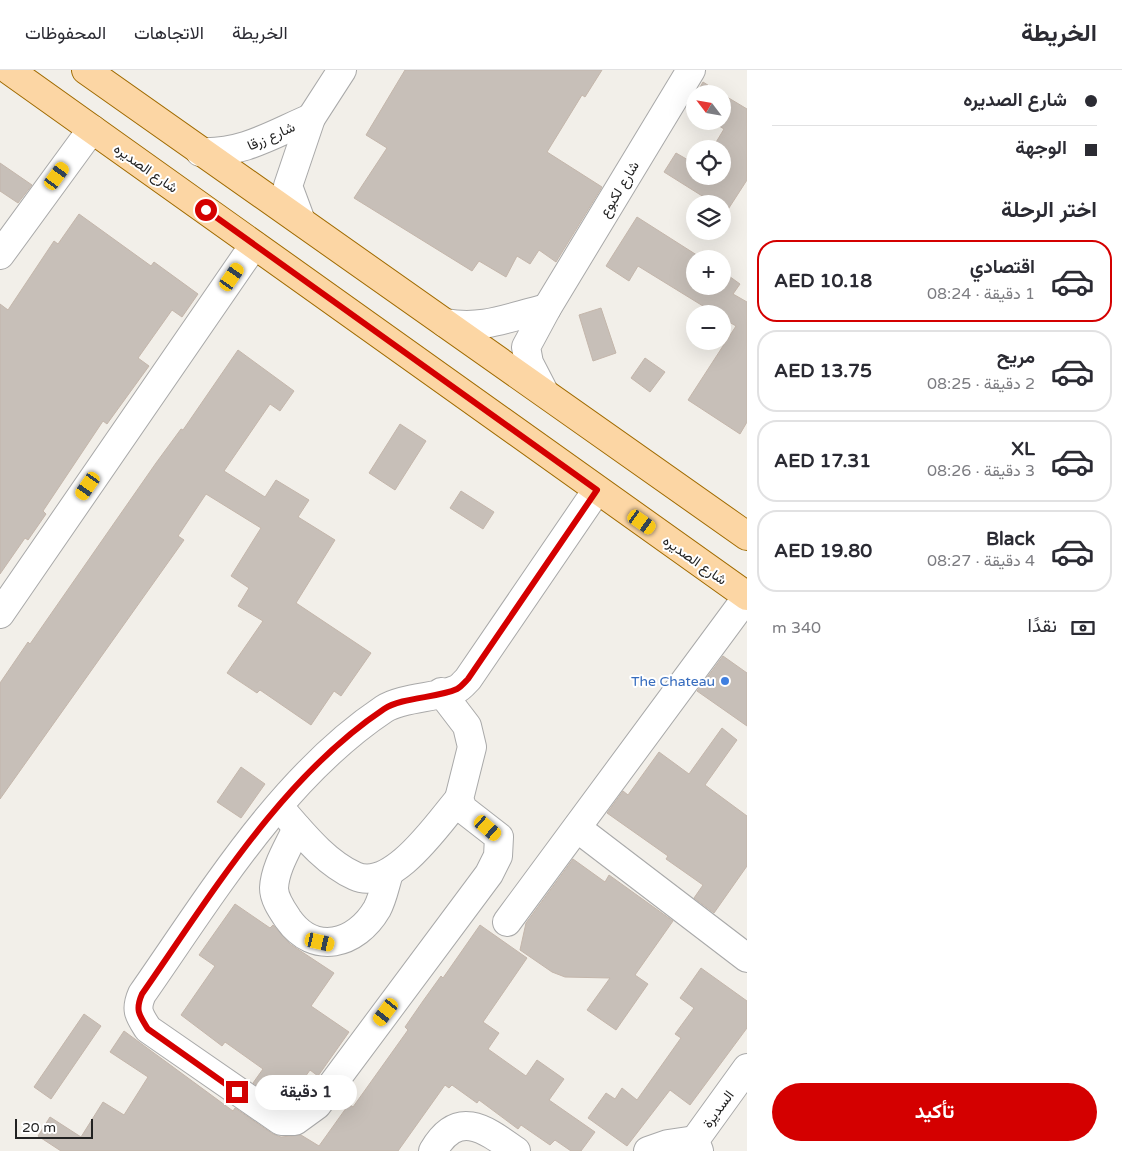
<!DOCTYPE html>
<html lang="ar">
<meta charset="utf-8">
<style>
:root{--surface:#fff;--page:#f2f2f3;--text:#2b2b33;--muted:#7c7c81;--line:#e1e1e2;--accent:#d40000}
body{margin:0;font-family:"Varela Round",Vazirmatn,sans-serif;background:var(--page);color:var(--text);direction:rtl;height:100vh;display:flex;flex-direction:column;font-size:19px;white-space:nowrap}
*{box-sizing:border-box;margin:0}
p{font-size:16px;color:var(--muted)}
.icon{flex:none;width:28px;height:28px;fill:none;stroke:currentColor;stroke-width:2;stroke-linecap:round;stroke-linejoin:round}
.map{position:relative;flex:1;overflow:hidden;direction:ltr}
.drawer{display:flex;flex-direction:column;background:var(--surface);width:375px}
.drawer>*{flex:none}
.guide{display:grid;align-content:center;height:110px;padding:0 25px;background:var(--surface)}
.needle{width:32px;rotate:301deg}
.tools{position:absolute;left:686px;top:15px;display:grid;gap:10px}
.tools a{display:grid;place-items:center;width:45px;height:45px;border-radius:50%;background:var(--surface);box-shadow:0 5px 20px #0002;font-size:25px}
.scale{position:absolute;left:15px;bottom:12px;width:78px;box-sizing:border-box;padding-left:5px;border:2px solid #222;border-top:0;font-size:14px;line-height:18px;white-space:nowrap;color:#222;-webkit-text-stroke:4px #fff;paint-order:stroke}
.end{position:absolute;width:22px;height:22px;margin:-11px;border:6px solid #d40000;background:#fff;box-shadow:0 0 0 2px #fff}
.from{border-radius:50%}
.bubble{position:absolute;height:35px;border-radius:18px;background:var(--surface);box-shadow:0 5px 20px #0002;font-size:16px;font-weight:700;line-height:35px;text-align:center;direction:rtl}
.car{position:absolute;width:15px;height:30px;margin:-15px -8px;border-radius:6px;box-shadow:0 0 4px 1px #0007;background:linear-gradient(#f5c518 24%,#345 0 40%,#f5c518 0 76%,#345 0 86%,#f5c518 0)}
.guide b{display:flex;align-items:center;gap:18px;height:48px;font-size:19px}
.guide b+b{border-top:1px solid var(--line)}
.guide i{width:12px;height:12px;background:var(--text)}
ul{padding:0;list-style:none}
li{display:flex;align-items:center;gap:15px;height:82px;margin:0 10px 8px;padding:0 15px;border:2px solid var(--line);border-radius:20px}
li div{flex:1}
li b{display:block;font-size:19px}
li em{font-style:normal;font-weight:700}
li.on{border-color:var(--accent)}
li>.icon{width:45px;height:45px;stroke-width:1.5}
h2{padding:0 25px;font-size:22px;line-height:60px}
.pay{display:flex;align-items:center;gap:12px;height:55px;padding:0 25px;font-size:19px}
.pay p{margin-inline-start:auto}
.button{display:flex;gap:10px;margin-top:auto;padding:10px 25px}
.button a{flex:1;height:58px;border-radius:30px;background:var(--accent);color:#fff;font-size:20px;font-weight:700;line-height:58px;text-align:center}
header{display:flex;align-items:center;gap:30px;box-sizing:border-box;height:70px;padding:0 25px;background:var(--surface);border-bottom:1px solid var(--line)}
header strong{font-size:24px}
nav{display:flex;gap:28px;margin-inline-start:auto;font-size:18px}
main{display:flex;flex:1;min-height:0}
.map>svg:first-child{display:block}
</style>
<header>
<strong>الخريطة</strong>
<nav><a>الخريطة</a><a>الاتجاهات</a><a>المحفوظات</a></nav>
</header>
<main>
<section class="drawer">
<div class="guide">
<b><i class="from"></i>شارع الصديره</b>
<b><i></i>الوجهة</b>
</div>
<h2>اختر الرحلة</h2>
<ul>
<li class="on"><svg class="icon" aria-label="car" viewBox="0 0 24 24"><path d="M5 17H2v-5l4-1 3-4h7l3 4 3 1v5h-3M9 17h6M6 11h13"/><circle cx="7" cy="17" r="2"/><circle cx="17" cy="17" r="2"/></svg><div><b>اقتصادي</b><p>1 دقيقة · 08:24</p></div><em>AED 10.18</em></li>
<li><svg class="icon" aria-label="car" viewBox="0 0 24 24"><path d="M5 17H2v-5l4-1 3-4h7l3 4 3 1v5h-3M9 17h6M6 11h13"/><circle cx="7" cy="17" r="2"/><circle cx="17" cy="17" r="2"/></svg><div><b>مريح</b><p>2 دقيقة · 08:25</p></div><em>AED 13.75</em></li>
<li><svg class="icon" aria-label="car" viewBox="0 0 24 24"><path d="M5 17H2v-5l4-1 3-4h7l3 4 3 1v5h-3M9 17h6M6 11h13"/><circle cx="7" cy="17" r="2"/><circle cx="17" cy="17" r="2"/></svg><div><b>XL</b><p>3 دقيقة · 08:26</p></div><em>AED 17.31</em></li>
<li><svg class="icon" aria-label="car" viewBox="0 0 24 24"><path d="M5 17H2v-5l4-1 3-4h7l3 4 3 1v5h-3M9 17h6M6 11h13"/><circle cx="7" cy="17" r="2"/><circle cx="17" cy="17" r="2"/></svg><div><b>Black</b><p>4 دقيقة · 08:27</p></div><em>AED 19.80</em></li>
</ul>
<div class="pay"><svg class="icon" aria-label="cash" viewBox="0 0 24 24"><path d="M3 7h18v10H3z"/><circle cx="12" cy="12" r="2"/></svg>نقدًا<p>340 m</p></div>
<div class="button"><a>تأكيد</a></div>
</section>
<div class="map">
<svg width="747" height="1081" viewBox="0 0 747 1081">
<rect width="100%" height="100%" fill="#f2efe9"/>
<g fill="#c7bfb8" stroke="#c4b6ab">
<path d="M405,0H602L585,27L582,25L547,82L602,117L556,192L539,180L530,194L517,186L506,207L479,191L472,201L354,128L387,78L366,65Z"/>
<path d="M703,12L722,24H696Z"/>
<path d="M722,24L747,39V110L727,141L722,139V134H715L664,102L676,83L695,94V106H722V79H712L724,59L711,51H722Z"/>
<path d="M0,93L32,115L18,133L0,121Z"/>
<path d="M79,144L151,196L154,192L198,224L182,247L172,240L138,288L149,296L107,354L103,351L43,441L46,444L28,470L25,468L0,504V234L8,240L54,171L58,174Z"/>
<path d="M637,147L703,189H695V216H722V201L740,214L733,224L747,232V352L740,364L688,330L736,256L722,248V244H716L638,196L629,211L606,196Z"/>
<path d="M601,238L616,283L593,291L579,245Z"/>
<path d="M238,280L294,321L280,341L270,334L224,401L265,427L276,410L309,430L298,447L335,470L296,533L371,583L341,626L334,621L311,655L260,620L257,623L227,603L263,551L238,536L249,518L231,506L261,458L206,424L178,466L184,470L0,729V613L28,572L30,574L156,393L181,359L183,360Z"/>
<path d="M645,288L665,302L650,322L631,308Z"/>
<path d="M400,354L426,371L395,420L369,403Z"/>
<path d="M461,421L494,442L483,459L450,438Z"/>
<path d="M723,586L747,603V656L697,621Z"/>
<path d="M722,658L737,670L705,715L747,746V796L714,843L694,828L703,815L666,789L668,786L607,743L623,721L628,725L659,682L689,704Z"/>
<path d="M241,697L265,714L241,748L217,732Z"/>
<path d="M573,789L605,812L609,805L673,851L635,905L648,914L616,960L587,940L610,908L565,907L552,902L520,880L526,853Z"/>
<path d="M235,834L270,858L273,855L290,874L334,903L311,936L349,962L318,1006L310,1000L285,1035L253,1013L263,999L225,972L222,976L181,945L215,896L199,885Z"/>
<path d="M480,855L527,888L483,952L499,963L488,979L526,1006L537,990L564,1009L549,1030L595,1062L581,1081H571L555,1070L550,1075L521,1055L518,1059L479,1030L477,1033L452,1015L449,1018L445,1015L398,1081H61L38,1066L50,1047L81,1067L103,1032L124,1045L148,1007L110,982L124,961L233,1041L235,1038L273,1064L281,1067L301,1065L319,1076L349,1034L353,1037L408,960L405,957L423,931L441,906L443,908Z"/>
<path d="M701,898L747,931V958L690,1035L670,1020L627,1076L588,1048L606,1023L615,1029L622,1018L637,1030L681,968L675,964L694,938L680,928Z"/>
<path d="M84,944L101,956L51,1029L34,1017Z"/>
</g>
<g fill="none" stroke-linecap="round" stroke-linejoin="round">
<defs>
<g id="minor">
<path d="M200,82C243,84 273,64 311,48"/>
<path d="M301,151L288,116L311,48L342,0"/>
<path d="M0,185L92,59"/>
<path d="M445,253C484,260 509,247 547,238"/>
<path d="M544,322L529,293L526,277L547,238L691,0"/>
<path d="M0,544L254,175"/>
<path d="M441,622L467,656L472,677L459,729L463,739L499,767L498,786L489,804L317,1035L295,1051H281L148,959C139,945 135,940 142,924C211,825 282,707 384,639C402,627 438,628 457,619C461,617 465,612 468,609L597,420"/>
<path d="M287,746C306,768 328,794 355,806C392,823 439,752 459,729"/>
<path d="M297,758C289,776 275,797 274,818C274,829 282,840 288,849C314,886 356,875 377,839C383,828 385,815 389,803"/>
<path d="M577,758L747,888"/>
<path d="M507,852L747,527"/>
<path d="M433,1081C458,1038 485,1059 516,1081"/>
<path d="M648,1081L668,1074L695,1070"/>
<path d="M699,1081L695,1070L747,998"/>
</g>
<g id="major">
<path d="M9,0L747,526"/>
<path d="M86,0L747,466"/>
</g>
</defs>
<use href="#minor" stroke="#a9a9a9" stroke-width="30"/>
<use href="#major" stroke="#a06b00" stroke-width="30"/>
<use href="#minor" stroke="#fff" stroke-width="28"/>
<use href="#major" stroke="#fcd6a4" stroke-width="28"/>
</g>
<g fill="none" stroke-linecap="round" stroke-linejoin="round">
<path stroke="#d40000" stroke-width="6" d="M206,140L597,420L468,609C465,612 461,617 457,619C438,628 402,627 384,639C282,707 211,825 142,924C135,940 139,945 148,959L237,1022"/>
</g>
<circle fill="#3f7fe0" stroke="#fff" stroke-width="2" cx="725" cy="611" r="5"/>
<g text-anchor="middle" stroke-width="4" stroke-linejoin="round" paint-order="stroke">
<g font-size="14" fill="#222" stroke="#fff">
<text transform="translate(271 66) rotate(-24)" y="5">شارع زرقا</text>
<text transform="translate(146 98) rotate(35)" y="5">شارع الصديره</text>
<text transform="translate(619 119) rotate(-59)" y="5">شارع لكبوع</text>
<text transform="translate(695 490) rotate(35)" y="5">شارع الصديره</text>
<text transform="translate(718 1039) rotate(-54)" y="5">السديرة</text>
</g>
<g font-size="14" fill="#366cbe" stroke="#fff" text-anchor="end">
<text x="715" y="616">The Chateau</text>
</g>
</g>
</svg>
<div class="tools">
<a><svg class="needle" viewBox="-14 -14 28 28"><path d="M0-13l5 13h-10z" fill="#e53935"/><path d="M0 13l5-13h-10z" fill="#7c7c81"/></svg></a>
<a><svg class="icon" aria-label="locate" viewBox="0 0 24 24"><circle cx="12" cy="12" r="6"/><path d="M12 2v4M12 18v4M2 12h4M18 12h4"/></svg></a>
<a><svg class="icon" aria-label="layers" viewBox="0 0 24 24"><path d="M12 4l9 5-9 5-9-5zM3 14l9 5 9-5"/></svg></a>
<a>+</a>
<a>−</a>
</div>
<div class="scale">20 m</div>
<i class="end from" style="left:206px;top:140px"></i>
<i class="end" style="left:237px;top:1022px"></i>
<div class="bubble" style="left:255px;top:1005px;width:102px">1 دقيقة</div>
<i class="car" style="left:57px;top:106px;rotate:36deg"></i>
<i class="car" style="left:232px;top:207px;rotate:35deg"></i>
<i class="car" style="left:88px;top:416px;rotate:215deg"></i>
<i class="car" style="left:642px;top:452px;rotate:125deg"></i>
<i class="car" style="left:488px;top:758px;rotate:131deg"></i>
<i class="car" style="left:320px;top:872px;rotate:103deg"></i>
<i class="car" style="left:386px;top:942px;rotate:217deg"></i>
</div>
</main>
